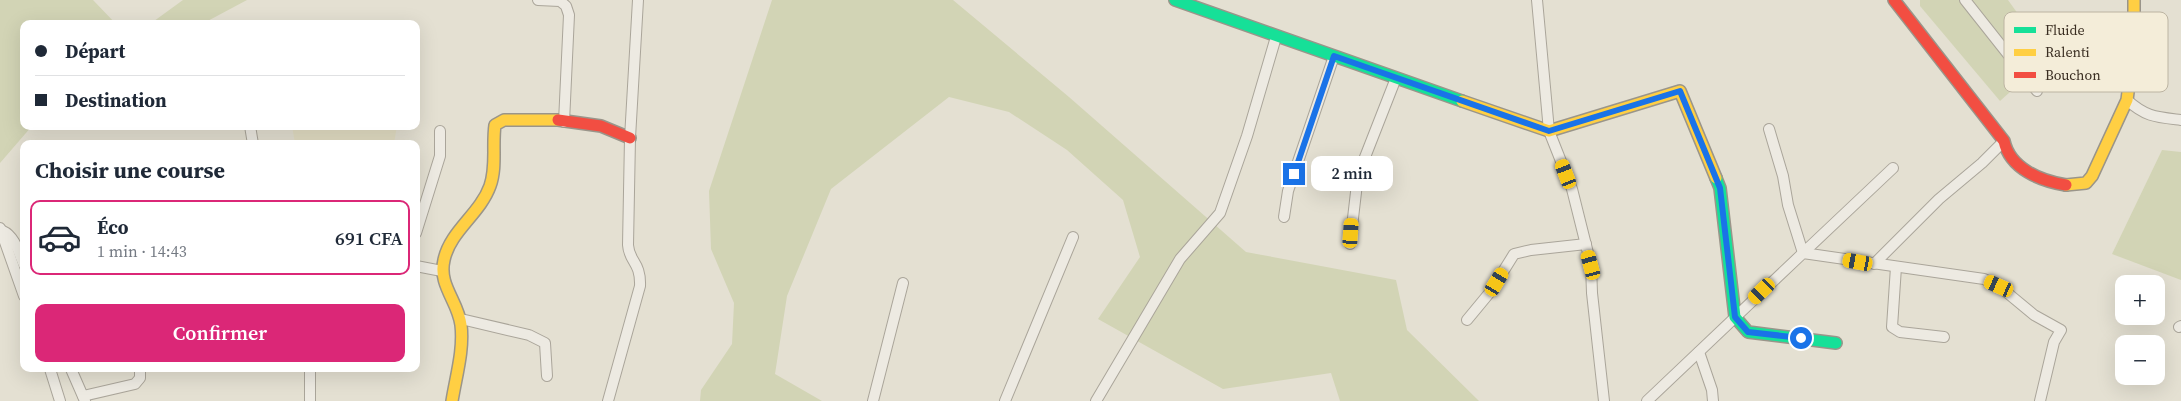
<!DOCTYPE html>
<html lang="fr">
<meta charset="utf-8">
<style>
:root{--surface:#fff;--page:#f2f2f3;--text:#1f2937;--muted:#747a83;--line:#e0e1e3;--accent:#db2777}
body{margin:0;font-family:"Source Serif 4",serif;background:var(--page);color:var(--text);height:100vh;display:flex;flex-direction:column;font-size:19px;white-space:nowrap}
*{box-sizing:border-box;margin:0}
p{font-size:16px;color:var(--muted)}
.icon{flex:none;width:28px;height:28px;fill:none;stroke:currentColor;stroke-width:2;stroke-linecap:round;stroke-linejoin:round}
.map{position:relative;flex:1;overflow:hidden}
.side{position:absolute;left:20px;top:140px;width:400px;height:232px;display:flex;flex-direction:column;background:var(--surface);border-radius:10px;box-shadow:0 5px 20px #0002}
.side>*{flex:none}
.guide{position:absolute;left:20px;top:20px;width:400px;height:110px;border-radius:10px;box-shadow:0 5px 20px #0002;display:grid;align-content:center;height:110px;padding:0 15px;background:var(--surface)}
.fabs{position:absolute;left:2115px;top:275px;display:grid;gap:10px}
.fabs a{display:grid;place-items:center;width:50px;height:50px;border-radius:10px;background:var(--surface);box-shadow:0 5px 20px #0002;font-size:25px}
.end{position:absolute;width:22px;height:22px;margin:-11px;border:6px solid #1a73e8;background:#fff;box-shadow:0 0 0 2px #fff}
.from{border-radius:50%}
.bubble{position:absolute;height:35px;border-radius:10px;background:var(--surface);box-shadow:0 5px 20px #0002;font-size:16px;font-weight:600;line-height:35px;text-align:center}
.car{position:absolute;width:15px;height:30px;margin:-15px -8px;border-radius:6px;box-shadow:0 0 4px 1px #0007;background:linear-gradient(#f5c518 24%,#345 0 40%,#f5c518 0 76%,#345 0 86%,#f5c518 0)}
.guide b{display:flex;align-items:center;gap:18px;height:48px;font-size:19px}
.guide b+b{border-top:1px solid var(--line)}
.guide i{width:12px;height:12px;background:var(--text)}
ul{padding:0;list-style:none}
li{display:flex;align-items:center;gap:15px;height:75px;margin:0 10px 8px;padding:0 5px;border:2px solid transparent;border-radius:10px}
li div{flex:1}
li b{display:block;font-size:19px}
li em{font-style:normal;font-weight:600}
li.current{border-color:var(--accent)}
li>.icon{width:45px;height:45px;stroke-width:1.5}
h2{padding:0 15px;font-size:22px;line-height:60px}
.button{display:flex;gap:10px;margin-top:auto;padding:10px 15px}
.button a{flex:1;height:58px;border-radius:10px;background:var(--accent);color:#fff;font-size:20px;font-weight:600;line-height:58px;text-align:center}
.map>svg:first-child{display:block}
</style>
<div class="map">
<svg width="2181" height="401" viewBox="0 0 2181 401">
<rect width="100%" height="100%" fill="#e4e0d2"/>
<path fill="#e3dec4" d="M292,126H397L394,144H295Z"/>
<g fill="#d2d4b5">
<path d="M0,0H93L116,24H24V126H32L0,163Z"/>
<path d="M183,0H247L202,24H150Z"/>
<path d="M772,0H953L1069,97L1246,252L1396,280L1407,330L1479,401H1340L1331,373L1223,389L1098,319L1140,257L1123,200L1067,150L1009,112L949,97L831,189L787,296L775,374L822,401H700L701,390L732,344L734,303L711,249L709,191Z"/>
<path d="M1920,0H2008L2049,57L2000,101L1920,6Z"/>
<path d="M2162,150L2181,152V280L2112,254Z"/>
</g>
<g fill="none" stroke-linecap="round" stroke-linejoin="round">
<defs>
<g id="street">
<path d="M538,0L560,1L566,6L569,15L564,122"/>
<path d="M1537,0L1549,131L1572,189L1591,265L1592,293L1604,401"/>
<path d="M1965,0L2037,91"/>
<path d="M2127,100C2146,117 2156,117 2181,120"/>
<path d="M250,126L253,144"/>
<path d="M1769,129L1783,176L1788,205L1803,253L1893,168"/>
<path d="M1284,217L1288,191L1334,56"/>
<path d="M0,228L24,296"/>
<path d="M3,231C15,236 19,254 24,265"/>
<path d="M416,233L440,156V131"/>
<path d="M1350,244L1358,175L1396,78"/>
<path d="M1874,264L1939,199L1982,163L2004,141"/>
<path d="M416,266L442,271"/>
<path d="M1896,267L1892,327L1900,332L1944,337"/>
<path d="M461,319L529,335L545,343L547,376"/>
<path d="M1467,320L1491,291L1514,254L1531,250L1586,244"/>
<path d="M2179,327L2181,326"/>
<path d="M1699,352L1712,390L1713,401"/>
<path d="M50,369L60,401"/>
<path d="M71,369L85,401"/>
<path d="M310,369V401"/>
<path d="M83,396L135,384L140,378V369"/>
<path d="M608,401L640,286C641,262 629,262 628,245L630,138L638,0"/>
<path d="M873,401L903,283"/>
<path d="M1005,401L1073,237"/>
<path d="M1096,401L1180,259L1220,213L1247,136L1276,37"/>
<path d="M1647,401L1803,253L1984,279L1999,286L2034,315L2061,330L2054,342L2040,401"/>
</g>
<g id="fast">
<path d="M1175,0L1462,101"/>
<path d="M1716,178L1720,188L1735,317L1748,332L1836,343"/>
</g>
<g id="slow">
<path d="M1462,101L1549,131L1680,91L1716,178"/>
<path d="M2066,185L2086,183L2092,176L2127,100L2134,45V0"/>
<path d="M452,401C456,376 464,350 461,325C458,301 438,285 444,260C450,231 480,214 490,186C497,167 492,145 495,125L504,120H558"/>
</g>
<g id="jam">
<path d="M1894,0L2004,141C2010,169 2041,181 2066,185"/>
<path d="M558,120L601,126L630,138"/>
</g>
</defs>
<use href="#street" stroke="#aaa59a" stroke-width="12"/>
<use href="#fast" stroke="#9a958a" stroke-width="14"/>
<use href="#slow" stroke="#9a958a" stroke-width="14"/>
<use href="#jam" stroke="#9a958a" stroke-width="14"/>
<use href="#street" stroke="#edeae2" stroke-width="10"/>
<use href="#fast" stroke="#16e098" stroke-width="11"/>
<use href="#slow" stroke="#ffcf43" stroke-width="11"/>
<use href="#jam" stroke="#f24e42" stroke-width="11"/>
</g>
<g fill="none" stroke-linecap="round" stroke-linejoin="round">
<path stroke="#1a73e8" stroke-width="6" d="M1294,174L1334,56L1549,131L1680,91L1720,188L1735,317L1748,332L1801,338"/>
</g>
<rect x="2004" y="12" width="164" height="80" rx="8" fill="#f4edd9" stroke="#bcb4a2" stroke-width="1"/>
<rect x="2014" y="27" width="22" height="6" fill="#16e098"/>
<rect x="2014" y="49" width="22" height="7" fill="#ffcf43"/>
<rect x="2014" y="72" width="22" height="6" fill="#f24e42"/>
<g font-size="14" fill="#3a2e22">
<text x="2045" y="35">Fluide</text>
<text x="2045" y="57">Ralenti</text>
<text x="2045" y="80">Bouchon</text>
</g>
</svg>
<div class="fabs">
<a>+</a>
<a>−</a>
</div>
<i class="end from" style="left:1801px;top:338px"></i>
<i class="end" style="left:1294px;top:174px"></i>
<div class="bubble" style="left:1311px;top:156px;width:82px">2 min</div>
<i class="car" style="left:1566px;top:174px;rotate:339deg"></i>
<i class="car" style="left:1351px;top:233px;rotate:4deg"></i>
<i class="car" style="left:1858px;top:262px;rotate:280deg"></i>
<i class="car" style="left:1591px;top:265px;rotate:345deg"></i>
<i class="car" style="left:1497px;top:282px;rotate:31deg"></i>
<i class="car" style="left:1999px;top:286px;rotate:294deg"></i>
<i class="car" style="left:1762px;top:291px;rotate:226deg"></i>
<div class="guide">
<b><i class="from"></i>Départ</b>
<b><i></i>Destination</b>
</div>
<section class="side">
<h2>Choisir une course</h2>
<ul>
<li class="current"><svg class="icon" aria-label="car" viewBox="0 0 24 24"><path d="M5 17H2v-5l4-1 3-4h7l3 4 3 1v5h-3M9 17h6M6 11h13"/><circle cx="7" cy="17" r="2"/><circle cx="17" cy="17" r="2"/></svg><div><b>Éco</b><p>1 min · 14:43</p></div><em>691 CFA</em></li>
</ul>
<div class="button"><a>Confirmer</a></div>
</section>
</div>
